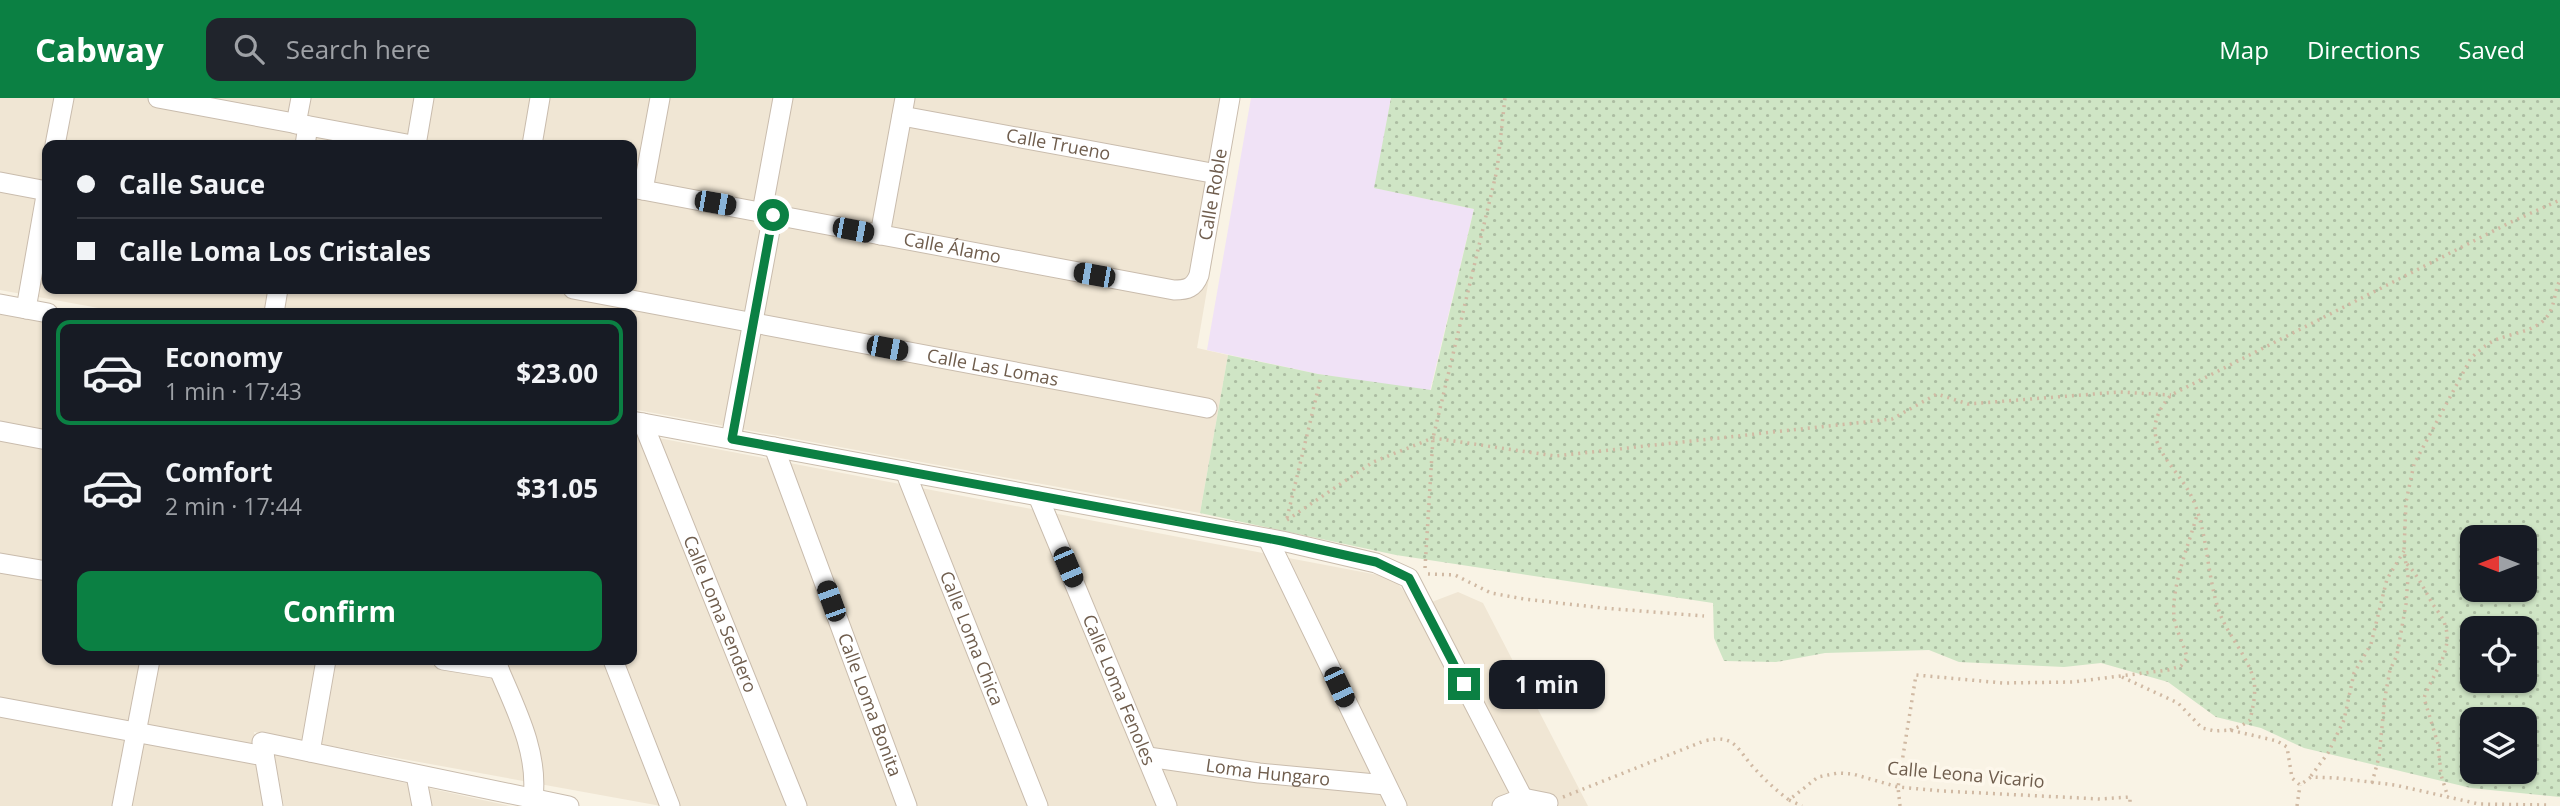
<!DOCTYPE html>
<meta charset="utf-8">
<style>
:root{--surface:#171b24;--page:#20242c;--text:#f1f3f6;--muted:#9ea1a6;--line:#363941;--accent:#0b8043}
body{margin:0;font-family:"Open Sans",sans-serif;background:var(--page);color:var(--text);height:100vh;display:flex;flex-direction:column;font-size:26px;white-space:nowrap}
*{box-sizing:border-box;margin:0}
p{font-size:23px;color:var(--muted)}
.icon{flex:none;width:38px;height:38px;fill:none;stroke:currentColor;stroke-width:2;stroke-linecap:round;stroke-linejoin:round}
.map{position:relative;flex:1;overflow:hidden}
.details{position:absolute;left:42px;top:210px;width:595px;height:357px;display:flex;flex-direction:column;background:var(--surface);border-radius:14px;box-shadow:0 2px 5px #0004}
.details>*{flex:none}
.guide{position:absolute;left:42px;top:42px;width:595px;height:154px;border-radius:14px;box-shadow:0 2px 5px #0004;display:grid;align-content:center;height:154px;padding:0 35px;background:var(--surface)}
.needle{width:46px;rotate:270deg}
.tools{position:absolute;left:2460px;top:427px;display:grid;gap:14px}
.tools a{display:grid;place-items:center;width:77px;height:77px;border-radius:14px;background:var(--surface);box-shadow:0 2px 5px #0004;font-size:35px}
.end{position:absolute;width:32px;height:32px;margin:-16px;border:9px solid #0b8043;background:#fff;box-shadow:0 0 0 4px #fff}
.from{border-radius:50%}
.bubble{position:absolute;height:49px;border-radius:14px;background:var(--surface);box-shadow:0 2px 5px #0004;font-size:23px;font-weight:700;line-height:49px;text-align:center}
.car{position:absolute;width:21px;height:42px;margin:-21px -10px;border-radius:9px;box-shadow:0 0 5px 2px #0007;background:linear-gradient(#222 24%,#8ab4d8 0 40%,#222 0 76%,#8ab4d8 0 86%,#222 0)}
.guide b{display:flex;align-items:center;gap:24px;height:66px;font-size:26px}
.guide b+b{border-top:2px solid var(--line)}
.guide i{width:18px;height:18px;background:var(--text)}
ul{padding:12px 0 0;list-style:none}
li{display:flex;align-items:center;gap:21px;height:105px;margin:0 14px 10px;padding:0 21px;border:4px solid transparent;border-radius:14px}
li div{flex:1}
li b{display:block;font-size:26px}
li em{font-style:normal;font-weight:700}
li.on{border-color:var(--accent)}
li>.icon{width:63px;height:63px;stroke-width:1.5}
.primary-button{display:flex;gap:14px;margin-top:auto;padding:14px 35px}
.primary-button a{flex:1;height:80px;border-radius:14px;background:var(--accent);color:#fff;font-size:28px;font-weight:700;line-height:80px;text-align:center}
header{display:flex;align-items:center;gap:42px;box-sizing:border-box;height:98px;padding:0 35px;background:var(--accent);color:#fff}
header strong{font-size:33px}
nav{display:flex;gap:38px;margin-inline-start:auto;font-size:24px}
.search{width:490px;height:63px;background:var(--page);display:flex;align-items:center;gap:18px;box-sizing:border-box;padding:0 24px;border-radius:14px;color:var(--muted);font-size:26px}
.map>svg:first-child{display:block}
</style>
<header>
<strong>Cabway</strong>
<div class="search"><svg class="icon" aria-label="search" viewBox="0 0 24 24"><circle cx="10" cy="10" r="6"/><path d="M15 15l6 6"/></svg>Search here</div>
<nav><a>Map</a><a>Directions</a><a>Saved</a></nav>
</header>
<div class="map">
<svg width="2560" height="708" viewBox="0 0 2560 708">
<defs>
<pattern id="grass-dots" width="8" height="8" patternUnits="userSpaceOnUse" patternTransform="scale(1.75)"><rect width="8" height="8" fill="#cfe5c5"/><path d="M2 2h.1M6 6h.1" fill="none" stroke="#acbda2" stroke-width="1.8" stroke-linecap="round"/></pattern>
</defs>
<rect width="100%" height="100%" fill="#f9f3e5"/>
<g fill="#f0e6d4" fill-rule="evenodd">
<path d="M0,0H1240L1197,250L1228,257L1200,415L632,311V215H126L0,192ZM47,47H632V191H47Z"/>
<path d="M0,216L47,225V562H603L661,708L254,634L266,708H0Z"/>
<path d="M632,335L1394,480L1416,510L1458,494L1483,505L1588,708H677L622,562H632Z"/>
<path d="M274,656L510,708H284Z"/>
</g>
<path fill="#f0e2f6" d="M1251,0H1391L1375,90L1474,111L1430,293L1318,276L1207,252Z"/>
<path fill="url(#grass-dots)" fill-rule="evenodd" d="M1391,0H2560V699L2471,690L2304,650L2261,630L2216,619L2168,584L2101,565L2064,569L1959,564L1929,552L1825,555L1776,564L1724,563L1714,540L1713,505L1396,457L1200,415L1228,257L1318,276L1431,292L1474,111L1374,90ZM2473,439H2525V492H2473ZM2473,530H2525V583H2473ZM2473,621H2525V674H2473Z"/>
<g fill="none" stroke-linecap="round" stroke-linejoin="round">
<defs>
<g id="minor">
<path d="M158,0L412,47"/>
<path id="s1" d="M902,18L1217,76"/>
<path d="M296,26L301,0"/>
<path d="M55,47L64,0"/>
<path d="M305,47L308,28"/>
<path d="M416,47L424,0"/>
<path d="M532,47L540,0"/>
<path d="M0,84L47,93"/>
<path id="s2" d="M632,90L1174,192C1187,192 1194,190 1199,177L1230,0"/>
<path d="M643,92L660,0"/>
<path d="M762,114L783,0"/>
<path d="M880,137L905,0"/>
<path id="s3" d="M573,191L1207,310"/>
<path d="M0,206L48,215"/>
<path d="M26,211L47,92"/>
<path d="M274,215L278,191"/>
<path d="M632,323L1282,443L1376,465L1409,480L1527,708"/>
<path id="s4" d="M643,325L797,708"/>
<path d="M0,333L47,342"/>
<path d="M731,341L773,116"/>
<path id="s5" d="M774,349L907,708"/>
<path id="s6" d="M905,373L1038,708"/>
<path id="s7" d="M1038,398L1167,708"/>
<path d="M1268,441L1397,708"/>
<path d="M0,465L47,473"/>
<path d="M443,562L499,571"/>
<path d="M495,562C513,606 539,652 533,700"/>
<path d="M613,562L670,708"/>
<path d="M0,609L264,658"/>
<path d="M310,654L326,562"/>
<path id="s8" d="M1148,659L1259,675L1386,687"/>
<path d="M416,677L422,708"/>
<path d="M122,708L150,562"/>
<path d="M273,708L262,644L569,708"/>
<path d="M1502,708L1523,700L1548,705"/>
</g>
</defs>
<use href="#minor" stroke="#c9bcad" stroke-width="21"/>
<g stroke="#d0b9a3" stroke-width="3.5" stroke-dasharray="2 5" stroke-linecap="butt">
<path d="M1287,420L1321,279"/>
<path d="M1287,422L1373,364L1433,340L1555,358L1892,321L1937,296L1968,306L2119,294L2171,297"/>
<path d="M2407,466C2418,478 2423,489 2431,503C2435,511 2443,518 2445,527C2454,553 2432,576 2424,600L2438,646L2441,677L2448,699"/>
<path d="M1425,470L1433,340L1497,72L1505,0"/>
<path d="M1428,476L1455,477L1491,495L1524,501L1603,510L1704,518"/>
<path d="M2122,579L2178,605L2202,630L2215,633L2230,632L2277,643L2287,649L2292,680L2300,687L2311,679L2336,680L2395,687L2479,706L2547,707"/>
<path d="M2230,632L2241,628L2250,622C2253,609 2257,592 2253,579C2246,556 2227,536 2219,513C2207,478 2208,438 2194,404C2179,366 2130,343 2171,297L2509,125L2560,102"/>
<path d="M2311,678L2328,655L2344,622L2354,575L2371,546L2387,481L2404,453"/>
<path d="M2372,685L2379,659L2385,599L2390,572L2397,557L2406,506L2408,479L2404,453L2406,404L2414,366L2471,260C2479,253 2487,245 2498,241C2516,234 2540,233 2550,214C2555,204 2555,192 2560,182"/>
<path d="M1563,699L1704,643C1737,635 1737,653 1756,672C1766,683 1777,693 1789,702L1818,679L1838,675L1853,676L1898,689L1942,693L2100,701L2130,699V708"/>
<path d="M1789,702L1802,708"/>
<path d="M1900,708L1898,689L1916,577L2003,585L2073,584L2168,572L2181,568L2187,560C2184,546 2176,533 2174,519C2171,489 2189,446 2197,417"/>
<path d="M2297,708L2300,687"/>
</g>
<use href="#minor" stroke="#fff" stroke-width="19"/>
</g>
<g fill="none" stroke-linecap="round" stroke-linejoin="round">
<path stroke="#0b8043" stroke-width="9" d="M773,117L732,341L1282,443L1376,464L1409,480L1464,586"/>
</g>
<g text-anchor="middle" stroke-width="7" stroke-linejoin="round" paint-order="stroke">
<g font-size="18" fill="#6f5d4d" stroke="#fdf7eb">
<text dy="6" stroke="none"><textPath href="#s1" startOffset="159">Calle Trueno</textPath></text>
<text dy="6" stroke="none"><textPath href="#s2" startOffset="665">Calle Roble</textPath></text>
<text dy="6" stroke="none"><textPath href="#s2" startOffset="326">Calle Álamo</textPath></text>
<text dy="6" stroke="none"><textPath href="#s3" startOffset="427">Calle Las Lomas</textPath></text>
<text dy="6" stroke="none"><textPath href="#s4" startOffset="206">Calle Loma Sendero</textPath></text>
<text dy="6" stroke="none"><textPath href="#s6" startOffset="180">Calle Loma Chica</textPath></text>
<text dy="6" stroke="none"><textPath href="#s7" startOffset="210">Calle Loma Fenoles</textPath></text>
<text dy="6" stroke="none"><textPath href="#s5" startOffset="275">Calle Loma Bonita</textPath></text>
<text dy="6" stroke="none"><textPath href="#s8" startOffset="121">Loma Hungaro</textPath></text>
<text transform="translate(1966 677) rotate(5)" y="6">Calle Leona Vicario</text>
</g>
</g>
</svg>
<div class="tools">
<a><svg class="needle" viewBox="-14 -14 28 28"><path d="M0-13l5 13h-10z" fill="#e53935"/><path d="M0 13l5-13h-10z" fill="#9ea1a6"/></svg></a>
<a><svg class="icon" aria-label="locate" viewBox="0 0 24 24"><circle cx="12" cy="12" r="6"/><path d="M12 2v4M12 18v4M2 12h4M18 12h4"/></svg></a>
<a><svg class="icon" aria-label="layers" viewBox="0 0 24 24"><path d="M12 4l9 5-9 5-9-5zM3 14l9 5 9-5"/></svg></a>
</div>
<i class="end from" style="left:773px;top:117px"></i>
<i class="end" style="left:1464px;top:586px"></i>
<div class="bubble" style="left:1489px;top:562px;width:116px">1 min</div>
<i class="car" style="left:715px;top:105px;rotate:100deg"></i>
<i class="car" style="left:853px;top:132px;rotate:101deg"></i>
<i class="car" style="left:1094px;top:177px;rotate:280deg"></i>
<i class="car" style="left:887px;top:250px;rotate:101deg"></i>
<i class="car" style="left:1068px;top:469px;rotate:157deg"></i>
<i class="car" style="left:831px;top:503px;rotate:340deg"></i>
<i class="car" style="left:1339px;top:589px;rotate:155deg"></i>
<div class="guide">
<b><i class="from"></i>Calle Sauce</b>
<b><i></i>Calle Loma Los Cristales</b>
</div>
<section class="details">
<ul>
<li class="on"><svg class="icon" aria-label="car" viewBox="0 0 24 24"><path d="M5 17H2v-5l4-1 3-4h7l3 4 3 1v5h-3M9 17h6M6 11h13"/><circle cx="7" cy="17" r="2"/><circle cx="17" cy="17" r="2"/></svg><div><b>Economy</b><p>1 min · 17:43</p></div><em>$23.00</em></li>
<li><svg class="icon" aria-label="car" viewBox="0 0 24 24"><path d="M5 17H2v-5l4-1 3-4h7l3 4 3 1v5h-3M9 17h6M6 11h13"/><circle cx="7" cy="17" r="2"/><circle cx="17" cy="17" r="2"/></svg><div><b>Comfort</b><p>2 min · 17:44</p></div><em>$31.05</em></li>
</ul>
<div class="primary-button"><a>Confirm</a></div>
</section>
</div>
